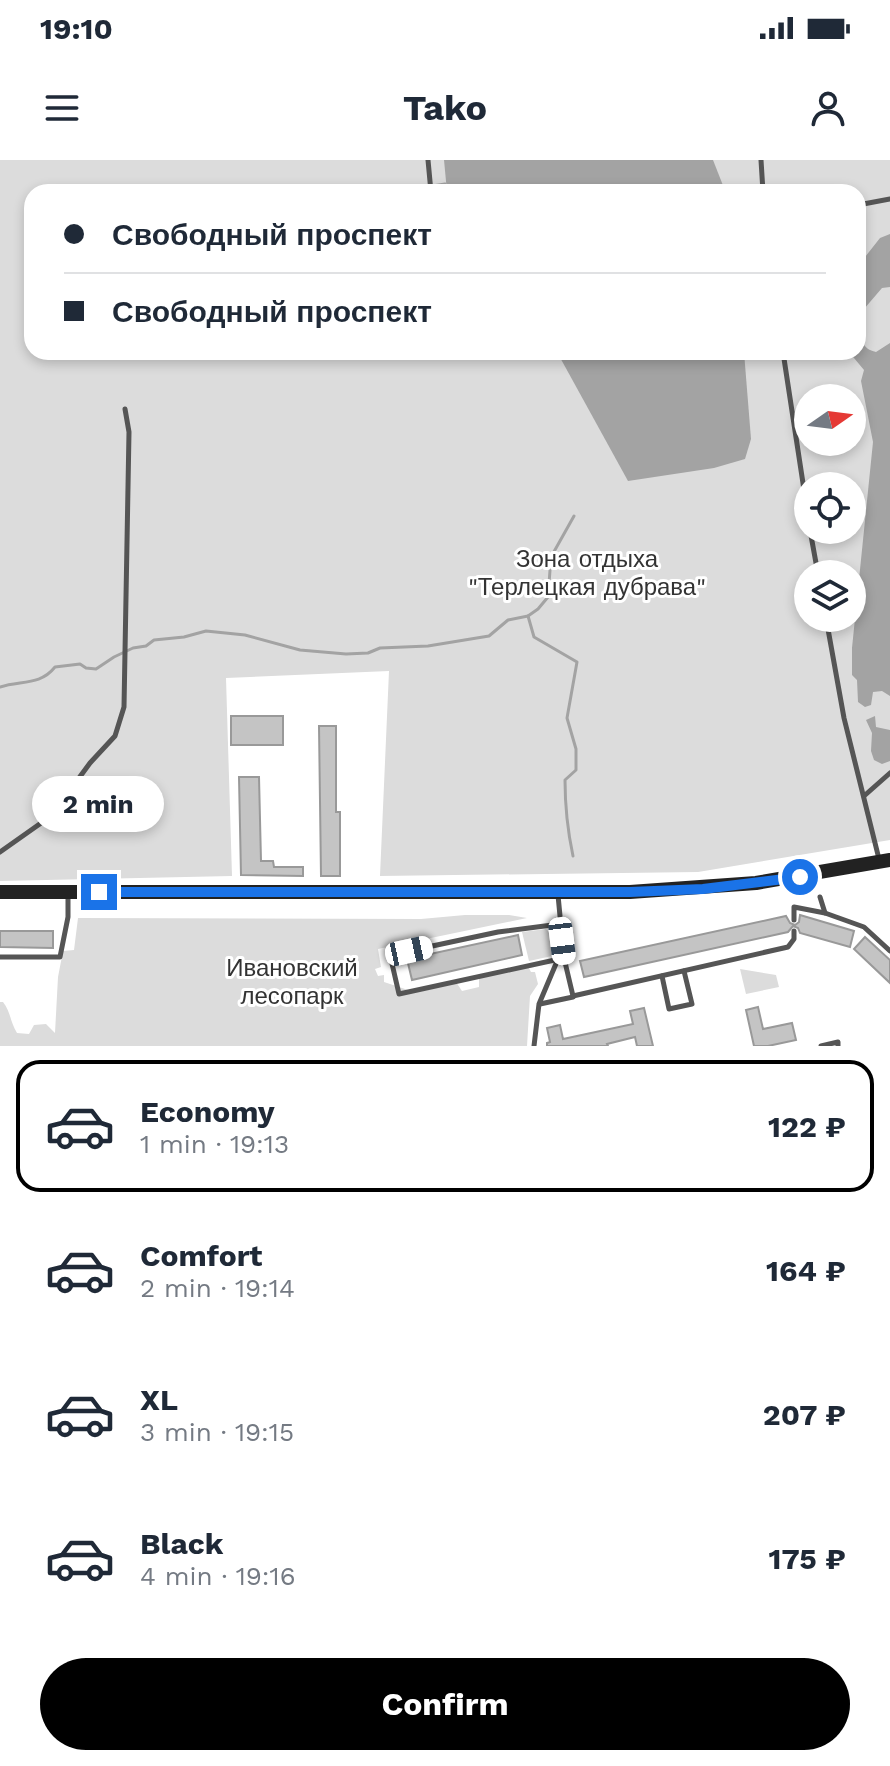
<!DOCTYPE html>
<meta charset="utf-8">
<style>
:root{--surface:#fff;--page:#f6f6f7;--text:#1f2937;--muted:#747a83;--line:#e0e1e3;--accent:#000}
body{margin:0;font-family:"Work Sans",sans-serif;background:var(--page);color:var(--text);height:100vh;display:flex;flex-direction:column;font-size:30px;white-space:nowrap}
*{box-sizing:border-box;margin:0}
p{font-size:26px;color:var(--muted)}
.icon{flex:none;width:44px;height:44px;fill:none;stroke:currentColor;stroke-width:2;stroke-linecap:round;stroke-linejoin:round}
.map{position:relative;height:886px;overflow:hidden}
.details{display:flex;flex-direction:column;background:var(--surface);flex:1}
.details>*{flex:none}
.hud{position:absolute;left:24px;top:24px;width:842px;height:176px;border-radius:24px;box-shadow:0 4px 12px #0003;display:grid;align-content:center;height:176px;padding:0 40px;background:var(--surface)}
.needle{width:52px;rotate:76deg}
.controls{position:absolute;left:794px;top:224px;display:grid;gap:16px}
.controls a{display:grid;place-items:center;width:72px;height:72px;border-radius:50%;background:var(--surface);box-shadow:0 4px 12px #0003;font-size:40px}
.end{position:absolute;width:36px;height:36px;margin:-18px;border:10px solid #1a73e8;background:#fff;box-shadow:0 0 0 4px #fff}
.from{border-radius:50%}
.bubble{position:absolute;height:56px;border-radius:28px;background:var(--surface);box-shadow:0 4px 12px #0003;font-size:26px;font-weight:700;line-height:56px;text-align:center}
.car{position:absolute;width:24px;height:48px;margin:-24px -12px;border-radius:10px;box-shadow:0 0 6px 2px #0007;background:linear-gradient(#fff 24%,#345 0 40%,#fff 0 76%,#345 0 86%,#fff 0)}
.hud b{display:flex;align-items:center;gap:28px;height:76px;font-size:30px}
.hud b+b{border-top:2px solid var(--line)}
.hud i{width:20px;height:20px;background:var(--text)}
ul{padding:14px 0 0;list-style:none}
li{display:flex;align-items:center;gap:24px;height:132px;margin:0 16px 12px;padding:0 24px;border:4px solid transparent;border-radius:24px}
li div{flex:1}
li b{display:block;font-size:30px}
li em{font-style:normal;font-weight:700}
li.on{border-color:var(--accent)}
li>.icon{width:72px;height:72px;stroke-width:1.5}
.cta{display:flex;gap:16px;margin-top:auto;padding:16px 40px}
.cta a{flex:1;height:92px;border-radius:48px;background:var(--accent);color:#fff;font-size:32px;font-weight:700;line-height:92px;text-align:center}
.status{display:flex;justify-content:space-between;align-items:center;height:56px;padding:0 40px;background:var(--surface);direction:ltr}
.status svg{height:22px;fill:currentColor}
header{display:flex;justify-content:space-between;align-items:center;height:104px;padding:0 40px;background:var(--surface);font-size:36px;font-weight:700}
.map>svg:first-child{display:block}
</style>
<div class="status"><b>19:10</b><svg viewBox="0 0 49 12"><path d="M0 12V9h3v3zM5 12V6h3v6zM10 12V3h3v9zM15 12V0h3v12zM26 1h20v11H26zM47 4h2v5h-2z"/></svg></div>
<header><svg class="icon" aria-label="menu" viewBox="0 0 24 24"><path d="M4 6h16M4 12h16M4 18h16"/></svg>Tako<svg class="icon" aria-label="person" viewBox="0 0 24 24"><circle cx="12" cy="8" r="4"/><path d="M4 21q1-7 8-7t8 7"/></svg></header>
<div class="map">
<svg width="890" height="886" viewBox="0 0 890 886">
<rect width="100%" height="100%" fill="#fff"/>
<g fill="#dcdcdc" fill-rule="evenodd">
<path d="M0,0H890V680L698,712L380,716L389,511L226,518L232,716L0,721ZM32,32H858V192H32ZM808,238H852V282H808ZM808,326H852V370H808ZM808,414H852V458H808Z"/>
<path d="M465,755H509L527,758L378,789L381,807L375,809L378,816L384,815V822L408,830L456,822L462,831L479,827V816L528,806L531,812H535L538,824L530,836L527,886H0V842H3C11,852 10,862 17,873L29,874L34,865L46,864L55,873L58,817L63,791L74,790L78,758L421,759Z"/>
<path d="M546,769C555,777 555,785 552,796L529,801L522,772Z"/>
<path d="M740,809L776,815L779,827L746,834Z"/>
</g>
<g fill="#a3a3a3">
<path d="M444,0H713L724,28L723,32H447Z"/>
<path d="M890,74V127L882,128L858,156V106L880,78Z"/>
<path d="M858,168C862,180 862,189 876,192L890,183V536L882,531L873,532L871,545L865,547L858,542L857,520L852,515V488L873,282L861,221L864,210L849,192H858Z"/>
<path d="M557,192H744L751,279L745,299L714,308L628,321Z"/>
<path d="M875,556L876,567L890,570V601L882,604L874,600L871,591L872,573L866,560Z"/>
</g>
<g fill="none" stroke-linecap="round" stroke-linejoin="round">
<g stroke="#a3a3a3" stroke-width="3">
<path d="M341,32L401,31L445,24"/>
<path d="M0,527C20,520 40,526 55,507L80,504L86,508L96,509L114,497L133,488L146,486L154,480L184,477L206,471L245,475L300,490L346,494L368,493L380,488L428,486L489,476L508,460L528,456"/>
<path d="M573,696C567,668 565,648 565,620L576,610V589L567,558L577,502L534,477L528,456L538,449L548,437L551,397L574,356"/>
</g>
</g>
<g fill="#c4c4c4" stroke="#999" stroke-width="2">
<rect x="231" y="556" width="52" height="29"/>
<path d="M319,566H336V652H340V716H321Z"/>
<path d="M239,617H259L261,701H273L274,707H303V716L241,715Z"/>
<path d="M800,755L854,771L850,787L800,773L798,768L793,766L788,772L584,817L580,801L786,756L790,763L795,765L799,762Z"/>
<path d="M0,771H53V788L0,787Z"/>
<path d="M518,775L522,795L412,820L407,799Z"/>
<path d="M865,777L890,800V823L854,789Z"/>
<path d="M758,847L763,869L792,863L796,880L768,886H754L746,850Z"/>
<path d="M644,848L653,886H637L635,877L607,884L608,886H547V883L550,882L547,868L560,865L563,879L633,864L630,851Z"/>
</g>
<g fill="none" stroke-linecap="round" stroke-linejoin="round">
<g stroke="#555" stroke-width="5">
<path d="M428,0L431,32"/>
<path d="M761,0L763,32"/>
<path d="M858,45L890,39"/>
<path d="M783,192L808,356"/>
<path d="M810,370L818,414"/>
<path d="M826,458L844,558L879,699"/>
<path d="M864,636L890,613"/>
<path d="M0,692L51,656L90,603L115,576L124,547L129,272L125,249"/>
<path d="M558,735L564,798L573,836L788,787L794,779V771"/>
<path d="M820,737L825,753L864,767L890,791"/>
<path d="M794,760V747L825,753"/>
<path d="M560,764L498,772L390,795L399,834L564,798"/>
<path d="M0,797H60L68,757V735"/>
<path d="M662,816L669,849L692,844L684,811"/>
<path d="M540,844L573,837"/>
<path d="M534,886L539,844L558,799"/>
<path d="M821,886L838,882V886"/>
</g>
<path stroke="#222" stroke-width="14" d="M0,732H630L756,723L890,700"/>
</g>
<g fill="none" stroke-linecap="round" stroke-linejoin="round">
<path stroke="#1a73e8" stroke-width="10" d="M99,732H630L703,729L800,717"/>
</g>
<g text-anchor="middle" stroke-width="6" stroke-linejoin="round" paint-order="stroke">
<g font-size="24" fill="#333" stroke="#fff">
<text x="587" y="407">Зона отдыха<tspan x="587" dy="28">"Терлецкая дубрава"</tspan></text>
<text x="292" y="816">Ивановский<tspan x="292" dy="28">лесопарк</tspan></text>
</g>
</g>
</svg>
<div class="controls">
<a><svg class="needle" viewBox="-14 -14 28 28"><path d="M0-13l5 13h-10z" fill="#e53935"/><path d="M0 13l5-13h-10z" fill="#747a83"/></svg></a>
<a><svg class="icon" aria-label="locate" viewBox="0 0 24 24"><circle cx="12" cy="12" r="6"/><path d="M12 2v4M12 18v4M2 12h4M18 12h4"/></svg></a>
<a><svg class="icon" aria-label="layers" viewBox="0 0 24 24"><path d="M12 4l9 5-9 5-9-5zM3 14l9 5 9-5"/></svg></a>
</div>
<i class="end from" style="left:800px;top:717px"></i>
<i class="end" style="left:99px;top:732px"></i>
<div class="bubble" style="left:32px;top:616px;width:132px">2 min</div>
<i class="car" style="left:562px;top:781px;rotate:173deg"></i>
<i class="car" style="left:409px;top:791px;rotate:78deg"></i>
<div class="hud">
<b><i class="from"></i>Свободный проспект</b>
<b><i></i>Свободный проспект</b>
</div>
</div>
<section class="details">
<ul>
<li class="on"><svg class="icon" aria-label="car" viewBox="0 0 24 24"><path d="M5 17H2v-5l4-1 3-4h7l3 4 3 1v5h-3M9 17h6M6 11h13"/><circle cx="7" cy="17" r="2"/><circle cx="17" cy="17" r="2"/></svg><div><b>Economy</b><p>1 min · 19:13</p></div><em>122 ₽</em></li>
<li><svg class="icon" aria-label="car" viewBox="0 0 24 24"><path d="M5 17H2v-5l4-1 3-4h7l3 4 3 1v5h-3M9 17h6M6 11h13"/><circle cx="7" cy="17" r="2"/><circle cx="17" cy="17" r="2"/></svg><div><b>Comfort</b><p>2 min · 19:14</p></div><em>164 ₽</em></li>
<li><svg class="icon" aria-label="car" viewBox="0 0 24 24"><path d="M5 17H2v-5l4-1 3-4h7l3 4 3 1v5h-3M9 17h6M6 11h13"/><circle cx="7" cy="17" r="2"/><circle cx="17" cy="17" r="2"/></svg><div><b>XL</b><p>3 min · 19:15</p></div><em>207 ₽</em></li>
<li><svg class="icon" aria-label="car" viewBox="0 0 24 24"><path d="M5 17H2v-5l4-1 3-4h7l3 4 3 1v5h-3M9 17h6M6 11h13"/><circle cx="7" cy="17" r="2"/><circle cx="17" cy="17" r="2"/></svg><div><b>Black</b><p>4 min · 19:16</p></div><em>175 ₽</em></li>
</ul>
<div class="cta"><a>Confirm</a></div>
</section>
